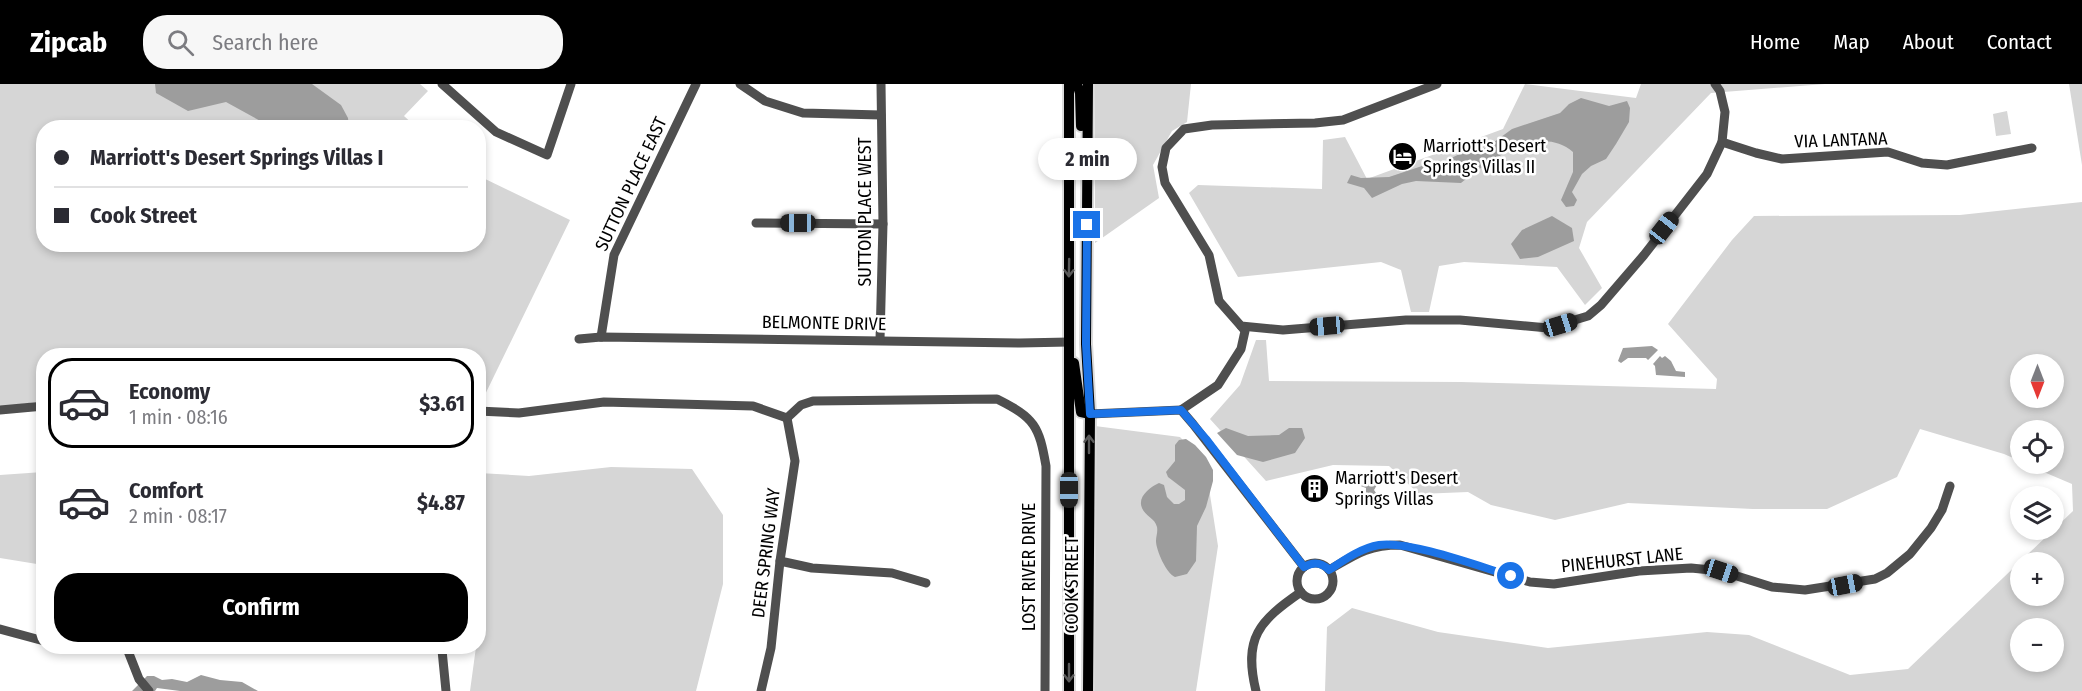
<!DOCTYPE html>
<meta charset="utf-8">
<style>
:root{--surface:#fff;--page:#f7f7f7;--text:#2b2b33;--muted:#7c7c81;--line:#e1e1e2;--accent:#000}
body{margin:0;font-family:"Fira Sans Condensed",sans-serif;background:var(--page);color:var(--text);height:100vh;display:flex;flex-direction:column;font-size:22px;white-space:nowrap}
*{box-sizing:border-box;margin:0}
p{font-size:20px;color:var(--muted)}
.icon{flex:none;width:33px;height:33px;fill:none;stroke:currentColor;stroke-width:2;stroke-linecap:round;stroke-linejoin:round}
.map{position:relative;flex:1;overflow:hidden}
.panel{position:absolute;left:36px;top:264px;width:450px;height:306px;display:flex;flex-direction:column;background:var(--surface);border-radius:24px;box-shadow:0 3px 9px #0003}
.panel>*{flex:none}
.hud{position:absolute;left:36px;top:36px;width:450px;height:132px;border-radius:24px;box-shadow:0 3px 9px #0003;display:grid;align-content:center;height:132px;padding:0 18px;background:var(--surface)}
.needle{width:39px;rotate:180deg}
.tools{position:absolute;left:2010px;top:270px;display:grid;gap:12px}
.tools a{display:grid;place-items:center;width:54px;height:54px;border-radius:50%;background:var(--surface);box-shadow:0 3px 9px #0003;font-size:30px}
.end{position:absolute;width:27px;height:27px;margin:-14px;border:8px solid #1a73e8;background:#fff;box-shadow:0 0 0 3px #fff}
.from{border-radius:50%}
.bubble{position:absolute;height:42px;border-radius:21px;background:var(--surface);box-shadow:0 3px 9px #0003;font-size:20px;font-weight:700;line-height:42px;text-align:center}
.car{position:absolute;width:18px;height:36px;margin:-18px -9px;border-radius:8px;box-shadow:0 0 4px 2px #0007;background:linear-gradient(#222 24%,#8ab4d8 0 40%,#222 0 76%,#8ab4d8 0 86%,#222 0)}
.hud b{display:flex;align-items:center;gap:21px;height:57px;font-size:22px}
.hud b+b{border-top:2px solid var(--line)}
.hud i{width:15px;height:15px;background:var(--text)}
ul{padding:10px 0 0;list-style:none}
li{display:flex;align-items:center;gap:18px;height:90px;margin:0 12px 9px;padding:0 6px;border:3px solid transparent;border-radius:24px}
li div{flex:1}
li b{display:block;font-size:22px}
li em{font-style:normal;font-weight:700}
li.active{border-color:var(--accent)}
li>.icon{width:54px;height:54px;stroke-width:1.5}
.button{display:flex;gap:12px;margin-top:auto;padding:12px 18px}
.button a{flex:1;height:69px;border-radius:24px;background:var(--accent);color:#fff;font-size:24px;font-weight:700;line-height:69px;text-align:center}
header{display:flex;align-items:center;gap:36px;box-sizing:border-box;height:84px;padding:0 30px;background:var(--accent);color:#fff}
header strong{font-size:28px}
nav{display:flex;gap:33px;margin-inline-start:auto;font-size:21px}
.search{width:420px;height:54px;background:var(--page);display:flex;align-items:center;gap:15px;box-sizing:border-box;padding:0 21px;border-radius:24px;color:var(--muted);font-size:22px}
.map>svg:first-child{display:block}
</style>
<header>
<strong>Zipcab</strong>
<div class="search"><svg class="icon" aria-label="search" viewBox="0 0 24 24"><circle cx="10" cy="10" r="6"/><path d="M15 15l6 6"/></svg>Search here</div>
<nav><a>Home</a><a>Map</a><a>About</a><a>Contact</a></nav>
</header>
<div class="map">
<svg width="2082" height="607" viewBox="0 0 2082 607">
<rect width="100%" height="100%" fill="#fff"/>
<g fill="#d6d6d6" fill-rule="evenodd">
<path d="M0,0H420L428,7L404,32L416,43L44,44V160H478L479,92L570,136L479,323L478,272H44L43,317L0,323Z"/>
<path d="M1095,0H1191L1187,38L1172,47L1153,81L1159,114L1095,159Z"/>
<path d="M1525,0L1636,14L1641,0H1825L1711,9L1587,138L1579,164L1602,204L1585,221L1557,183L1464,178L1439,182L1429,228H1411L1401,186L1381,178L1238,193L1189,109L1198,101L1322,105L1323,56L1345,53L1367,95L1503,45Z"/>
<path d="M2069,0H2082V81Z"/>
<path d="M2007,27L2011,50L1996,52L1993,30Z"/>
<path d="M2082,118V607H1325L1327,543L1352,524L1438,548L1548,564L1707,548L1749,551L1850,591L1908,585L2073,427L2072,400L2025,380H2054V346H2020V377L2004,370L1920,345L1897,393L1827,425H1753L1628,419L1555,436L1491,421L1468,408L1419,410L1389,382L1333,381L1266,397L1210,335L1240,301L1256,256H1266L1269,297L1461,298L1716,305L1717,295L1668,240L1732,156L1754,132L1960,131ZM2020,280H2054V314H2020ZM2020,478H2054V512H2020ZM2020,544H2054V578H2020Z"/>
<path d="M1095,342L1180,353L1205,379L1218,462L1196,607H1095Z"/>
<path d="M611,383L692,385L723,431V500L696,607H470L476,563L478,562L479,540L485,489H479V389L529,392Z"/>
<path d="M43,388V481L0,474V391Z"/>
</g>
<g fill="#9d9d9d">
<path d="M155,0H312L341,21L348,34L349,43H285L264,39L226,18L188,27L156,9Z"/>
<path d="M1581,14L1609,22L1627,17L1630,24L1629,38L1616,60L1606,75L1591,82L1582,90L1572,108L1577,116L1574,122L1566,123L1561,116L1573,88V68C1538,38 1489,78 1461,99L1416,97L1402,100L1372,114L1364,104L1347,99L1351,91L1361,94L1389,93L1422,82L1445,77L1468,66L1486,64L1512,45L1560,29L1569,20Z"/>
<path d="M1552,132L1572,144L1574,157L1538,173L1520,175L1511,160L1522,146Z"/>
<path d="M1652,262L1658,266L1648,276L1646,274H1628L1621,279L1618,277L1623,264Z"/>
<path d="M1660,272L1662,274L1665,272L1671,277L1676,287L1685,288V293L1656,291L1655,282L1653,280Z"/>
<path d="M1226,344L1248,352L1279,351L1289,344H1302L1305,354L1295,369L1263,378L1237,371L1217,349Z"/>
<path d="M1186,355L1195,361L1206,373L1213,386V397L1206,423L1197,442L1196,477L1187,490L1175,493C1166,489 1156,466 1156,457C1156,452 1158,448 1157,443C1155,434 1145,432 1142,424C1137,413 1150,403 1159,399L1164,401L1167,413L1174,420H1179L1185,416V406L1168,393L1166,388L1175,377V361L1179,356Z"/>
<path d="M1363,393L1367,396L1375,395L1378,399L1374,406L1376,409H1388L1390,413L1388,417H1366V404L1358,401L1357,397L1359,394Z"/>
<path d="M201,591L220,596L242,598L258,607H180L157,604L155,607H132L147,592H154L162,596L172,595L187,598Z"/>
</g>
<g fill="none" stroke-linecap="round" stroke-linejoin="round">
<defs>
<g id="major">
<path d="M1077,0L1080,9L1081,42"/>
<path d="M1088,0L1086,260L1090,330L1088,607"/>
<path d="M1074,279L1081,328L1090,330"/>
<path d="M1069,607V0"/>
</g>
</defs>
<use href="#major" stroke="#dbdbdb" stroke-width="14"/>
<g stroke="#4f4f4f" stroke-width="9">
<path d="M442,0L496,48L547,71L571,0"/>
<path d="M740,0L765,17L803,29L881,31"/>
<path d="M1437,0L1343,36L1315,39L1212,41L1184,45L1166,64L1162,83L1165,99L1209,171L1219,217L1241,242L1283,246L1406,236H1460L1548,244L1588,232L1601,221L1644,171L1707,90L1722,58L1725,28L1720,7L1715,0"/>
<path d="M1722,58L1756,69L1782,75L1888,68L1922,79L1947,81L2032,64"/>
<path d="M756,139L883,140"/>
<path d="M601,253L614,171L696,0"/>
<path d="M579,255L601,253L1020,259L1069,258"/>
<path d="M880,256L883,140L881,0"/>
<path d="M0,326L44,322"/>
<path d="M1181,326L1218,301L1241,265L1245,247L1241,242"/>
<path d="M478,327L519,329L604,318L753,322L787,334L801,321L813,317L997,315C1035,334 1039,342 1046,382L1045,607"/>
<path d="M1090,330L1181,326L1193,340L1304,483"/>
<path d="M780,477L812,484L892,489L926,499"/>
<circle cx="1315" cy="497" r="18"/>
<path d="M1329,486C1356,470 1368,461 1400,461L1530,498L1554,500L1639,487L1691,484L1721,487L1772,503L1805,506L1875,495L1887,489L1910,470L1931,444L1942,426L1950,402"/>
<path d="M0,545L44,557"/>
<path d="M126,562L139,595L149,607"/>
<path d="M433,562L442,566L446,607"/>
<path d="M761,607L771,564L780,477L795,377L787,334"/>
<path d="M1256,607C1243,554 1259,537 1301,508"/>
</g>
<use href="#major" stroke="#000" stroke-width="10"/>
</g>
<defs><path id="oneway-shaft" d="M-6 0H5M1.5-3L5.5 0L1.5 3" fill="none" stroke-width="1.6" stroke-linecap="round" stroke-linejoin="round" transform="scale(1.5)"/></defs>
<g stroke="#595959">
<use href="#oneway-shaft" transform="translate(1069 184) rotate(91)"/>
<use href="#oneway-shaft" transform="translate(1089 360) rotate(-90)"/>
<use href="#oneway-shaft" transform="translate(1069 589) rotate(90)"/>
</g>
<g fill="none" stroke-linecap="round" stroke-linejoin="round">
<path stroke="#1a73e8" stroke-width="8" d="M1087,141L1086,260L1090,330L1181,326L1206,355L1304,483C1313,478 1321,478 1329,486C1344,476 1361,464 1379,461C1408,456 1481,483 1511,492"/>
</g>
<defs>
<symbol id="hotel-disc" viewBox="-11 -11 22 22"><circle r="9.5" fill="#000" stroke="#fff"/><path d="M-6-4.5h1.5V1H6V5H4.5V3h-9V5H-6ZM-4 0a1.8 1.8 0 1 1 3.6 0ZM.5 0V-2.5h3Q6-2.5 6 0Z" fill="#fff"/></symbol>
<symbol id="building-disc" viewBox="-11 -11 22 22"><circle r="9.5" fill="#000" stroke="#fff"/><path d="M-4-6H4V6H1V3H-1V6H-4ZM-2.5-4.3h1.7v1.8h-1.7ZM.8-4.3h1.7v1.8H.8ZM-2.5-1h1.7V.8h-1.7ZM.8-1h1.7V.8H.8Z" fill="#fff"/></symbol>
</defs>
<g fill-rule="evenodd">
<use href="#hotel-disc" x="1386" y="56" width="33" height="33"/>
<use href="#building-disc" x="1298" y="388" width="33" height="33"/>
</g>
<g text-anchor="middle" stroke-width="5" stroke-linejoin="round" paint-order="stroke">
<g font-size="18" fill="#000" stroke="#fff">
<text transform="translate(1841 56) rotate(-2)" y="6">VIA LANTANA</text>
<text transform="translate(631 100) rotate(-65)" y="6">SUTTON PLACE EAST</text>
<text transform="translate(865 128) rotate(-90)" y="6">SUTTON PLACE WEST</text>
<text transform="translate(824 239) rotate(1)" y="6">BELMONTE DRIVE</text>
<text transform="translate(766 469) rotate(-83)" y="6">DEER SPRING WAY</text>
<text transform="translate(1622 476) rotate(-6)" y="6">PINEHURST LANE</text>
<text transform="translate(1029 483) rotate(-90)" y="6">LOST RIVER DRIVE</text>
<text transform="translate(1072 501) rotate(-90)" y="6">COOK STREET</text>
</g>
<g font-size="18" fill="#000" stroke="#fff" text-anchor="start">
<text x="1423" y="68">Marriott's Desert<tspan x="1423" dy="21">Springs Villas II</tspan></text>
<text x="1335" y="400">Marriott's Desert<tspan x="1335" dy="21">Springs Villas</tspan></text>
</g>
</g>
</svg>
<div class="tools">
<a><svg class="needle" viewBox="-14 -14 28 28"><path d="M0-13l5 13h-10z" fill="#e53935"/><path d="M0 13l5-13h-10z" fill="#7c7c81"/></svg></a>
<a><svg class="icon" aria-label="locate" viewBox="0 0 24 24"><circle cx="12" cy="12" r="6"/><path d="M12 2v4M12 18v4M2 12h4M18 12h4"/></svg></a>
<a><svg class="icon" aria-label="layers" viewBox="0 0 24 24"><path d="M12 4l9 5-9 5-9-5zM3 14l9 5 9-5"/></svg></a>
<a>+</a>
<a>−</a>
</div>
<i class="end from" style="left:1511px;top:492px"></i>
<i class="end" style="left:1087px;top:141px"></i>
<div class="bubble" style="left:1038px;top:54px;width:99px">2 min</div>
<i class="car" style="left:798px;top:139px;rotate:270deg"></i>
<i class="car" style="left:1664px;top:144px;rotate:38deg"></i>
<i class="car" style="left:1560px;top:241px;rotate:73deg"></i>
<i class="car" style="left:1327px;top:242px;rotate:265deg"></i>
<i class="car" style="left:1069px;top:406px;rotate:180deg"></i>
<i class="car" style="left:1721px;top:487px;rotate:108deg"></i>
<i class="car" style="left:1845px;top:501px;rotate:79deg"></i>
<div class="hud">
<b><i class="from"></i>Marriott's Desert Springs Villas I</b>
<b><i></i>Cook Street</b>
</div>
<section class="panel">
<ul>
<li class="active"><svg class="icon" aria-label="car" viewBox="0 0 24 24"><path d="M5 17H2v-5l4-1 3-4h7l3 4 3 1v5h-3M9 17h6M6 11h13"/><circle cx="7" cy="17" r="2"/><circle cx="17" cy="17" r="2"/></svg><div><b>Economy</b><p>1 min · 08:16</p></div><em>$3.61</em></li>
<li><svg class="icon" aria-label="car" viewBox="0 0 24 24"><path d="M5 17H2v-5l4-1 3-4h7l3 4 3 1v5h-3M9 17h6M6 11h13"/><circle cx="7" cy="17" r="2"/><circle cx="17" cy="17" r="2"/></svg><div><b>Comfort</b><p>2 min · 08:17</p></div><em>$4.87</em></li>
</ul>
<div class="button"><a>Confirm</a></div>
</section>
</div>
